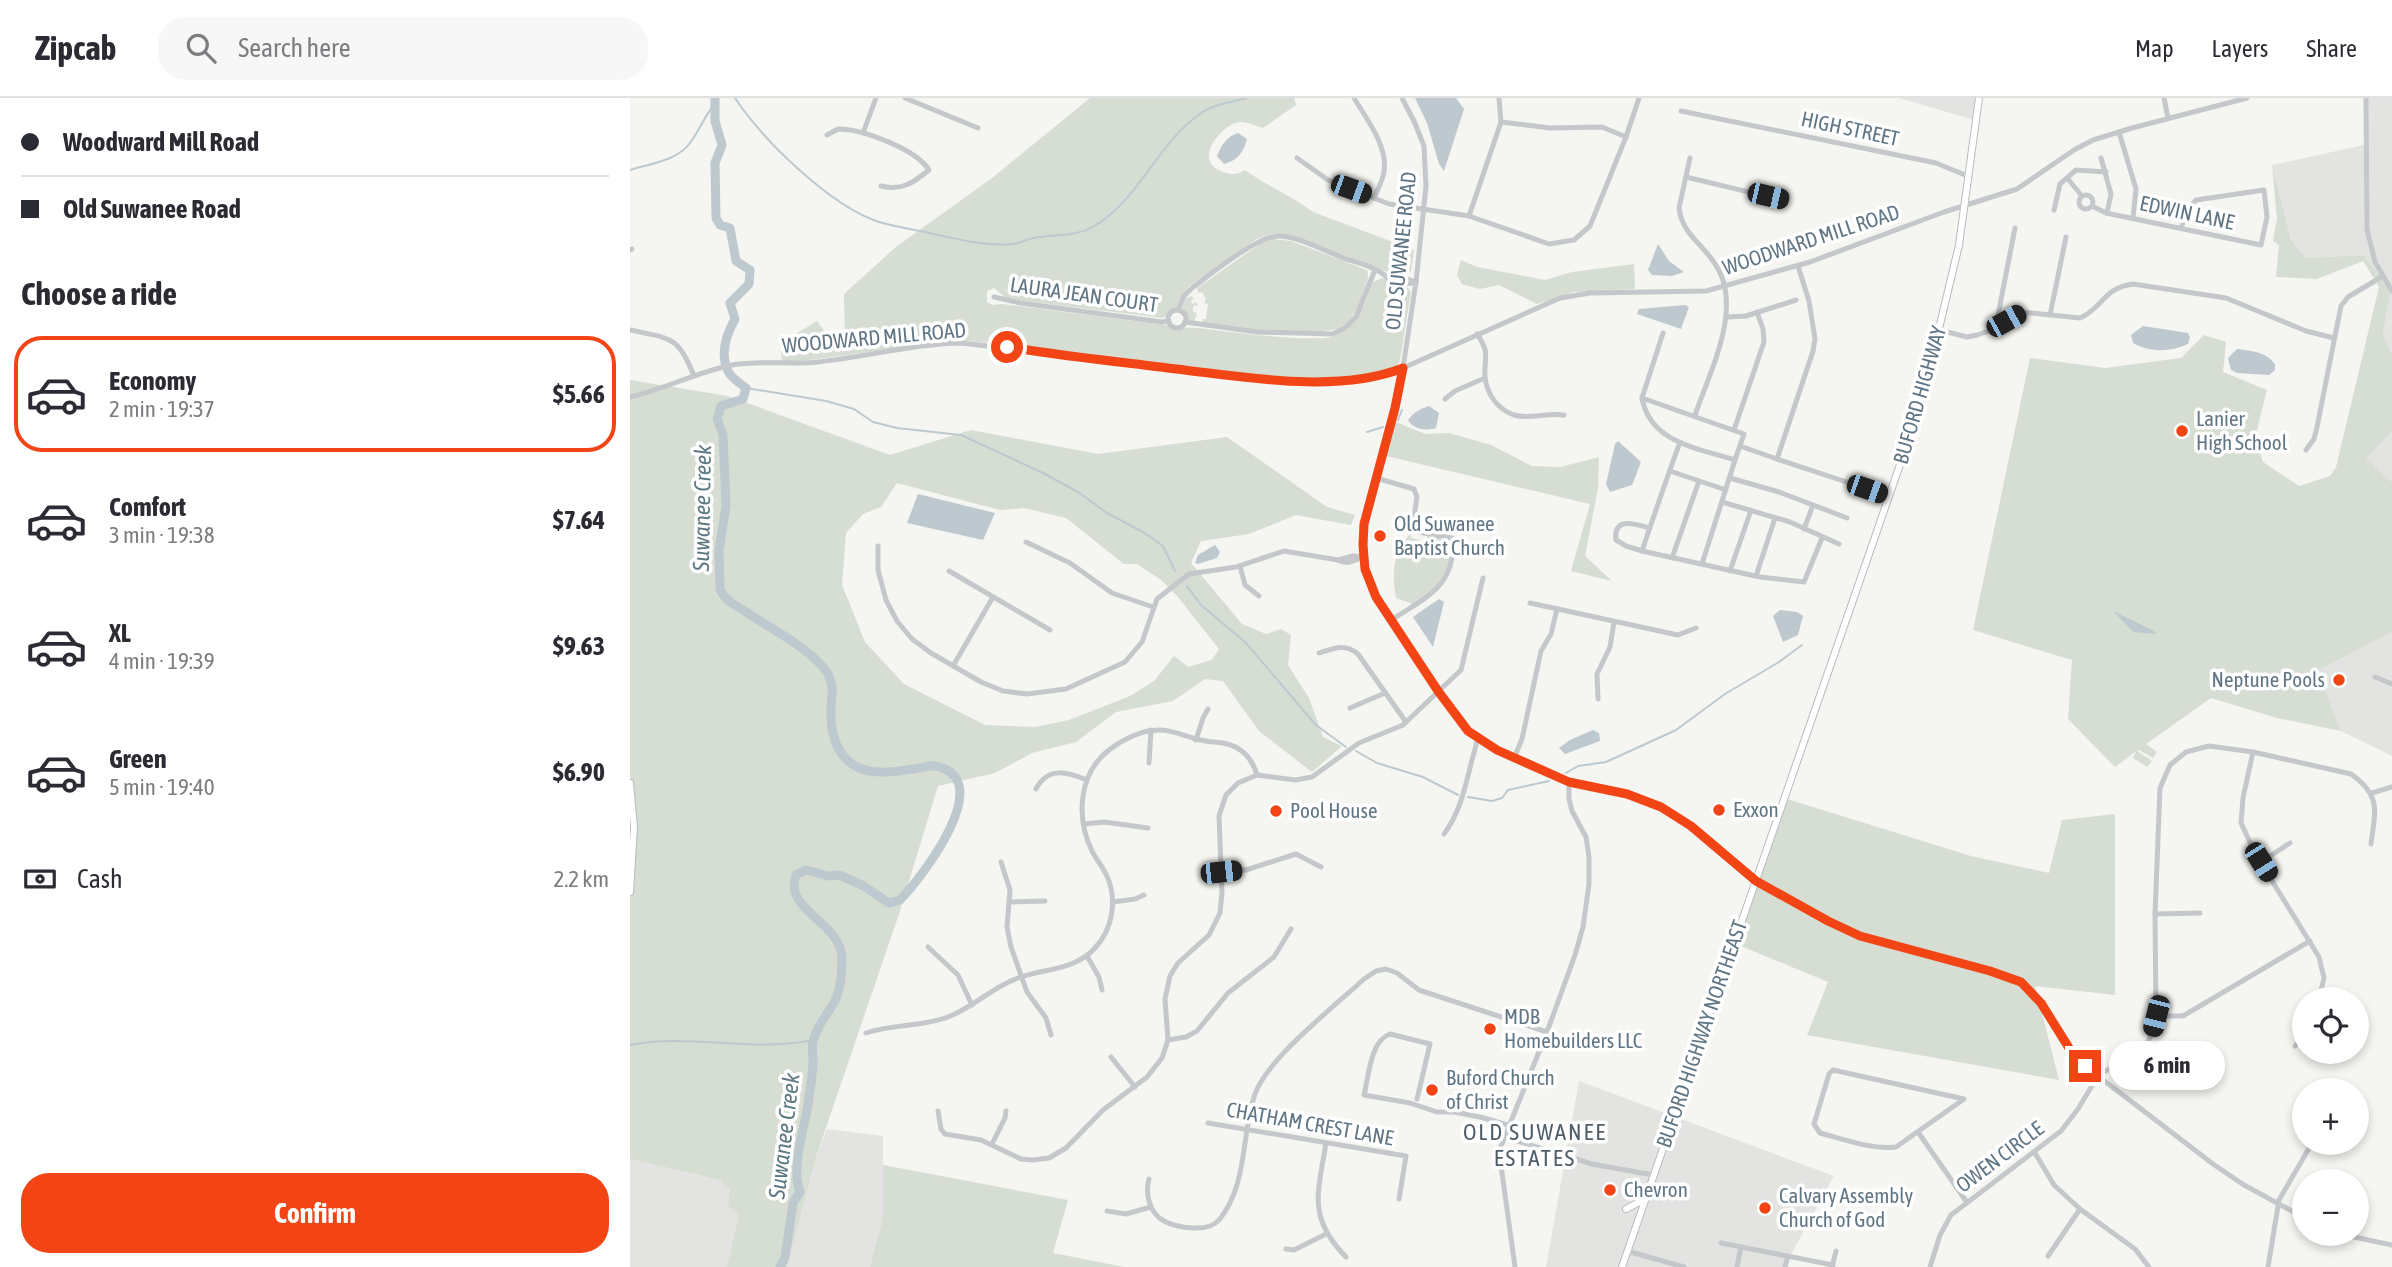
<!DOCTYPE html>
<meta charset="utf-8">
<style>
:root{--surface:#fff;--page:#f7f7f7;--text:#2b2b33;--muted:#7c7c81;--line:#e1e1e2;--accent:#f24414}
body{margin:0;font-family:"Asap Condensed",sans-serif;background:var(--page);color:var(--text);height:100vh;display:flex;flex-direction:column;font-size:26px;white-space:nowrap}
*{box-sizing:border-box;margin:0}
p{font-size:23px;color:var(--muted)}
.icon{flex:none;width:38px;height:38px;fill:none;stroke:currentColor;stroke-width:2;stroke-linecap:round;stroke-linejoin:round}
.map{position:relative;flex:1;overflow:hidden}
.side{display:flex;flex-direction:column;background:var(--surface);width:630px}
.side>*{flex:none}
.banner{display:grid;align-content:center;height:154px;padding:0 21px;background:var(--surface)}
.tools{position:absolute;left:1662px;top:889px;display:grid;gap:14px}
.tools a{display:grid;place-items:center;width:77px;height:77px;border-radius:50%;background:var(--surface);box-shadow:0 4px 10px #0003;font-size:35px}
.end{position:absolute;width:32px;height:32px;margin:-16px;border:9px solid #f24414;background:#fff;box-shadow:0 0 0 4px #fff}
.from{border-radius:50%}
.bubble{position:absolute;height:49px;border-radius:24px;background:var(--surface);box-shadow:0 4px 10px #0003;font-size:23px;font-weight:700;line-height:49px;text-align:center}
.car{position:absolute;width:21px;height:42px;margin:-21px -10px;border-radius:9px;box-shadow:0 0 5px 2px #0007;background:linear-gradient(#222 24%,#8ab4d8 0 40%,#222 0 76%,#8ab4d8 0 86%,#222 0)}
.banner b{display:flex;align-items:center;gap:24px;height:66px;font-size:26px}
.banner b+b{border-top:2px solid var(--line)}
.banner i{width:18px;height:18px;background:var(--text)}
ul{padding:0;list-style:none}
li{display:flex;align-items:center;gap:21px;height:116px;margin:0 14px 10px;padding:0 7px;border:4px solid transparent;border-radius:28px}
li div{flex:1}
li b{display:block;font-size:26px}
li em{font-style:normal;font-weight:700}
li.selected{border-color:var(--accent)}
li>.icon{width:63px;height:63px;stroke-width:1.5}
h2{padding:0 21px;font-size:32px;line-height:84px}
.pay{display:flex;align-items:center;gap:18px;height:77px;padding:0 21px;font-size:26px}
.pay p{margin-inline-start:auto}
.action{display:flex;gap:14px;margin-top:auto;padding:14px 21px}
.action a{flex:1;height:80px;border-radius:28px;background:var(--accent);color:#fff;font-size:28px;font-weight:700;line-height:80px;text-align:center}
header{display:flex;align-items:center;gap:42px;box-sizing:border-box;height:98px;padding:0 35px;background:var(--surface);border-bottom:2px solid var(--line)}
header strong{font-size:33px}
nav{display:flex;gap:38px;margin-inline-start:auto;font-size:24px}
.search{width:490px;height:63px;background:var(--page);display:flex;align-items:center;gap:18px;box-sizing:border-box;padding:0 24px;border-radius:28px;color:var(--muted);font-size:26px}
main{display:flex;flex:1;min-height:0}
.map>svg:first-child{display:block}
</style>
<header>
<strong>Zipcab</strong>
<div class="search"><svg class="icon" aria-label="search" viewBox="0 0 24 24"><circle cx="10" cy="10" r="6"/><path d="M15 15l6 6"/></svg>Search here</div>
<nav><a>Map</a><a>Layers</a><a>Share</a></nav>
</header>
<main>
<section class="side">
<div class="banner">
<b><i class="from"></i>Woodward Mill Road</b>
<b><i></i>Old Suwanee Road</b>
</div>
<h2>Choose a ride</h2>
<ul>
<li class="selected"><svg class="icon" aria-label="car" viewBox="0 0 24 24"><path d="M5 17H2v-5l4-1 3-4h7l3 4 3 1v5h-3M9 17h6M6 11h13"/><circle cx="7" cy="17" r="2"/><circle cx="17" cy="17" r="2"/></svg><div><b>Economy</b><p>2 min · 19:37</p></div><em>$5.66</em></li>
<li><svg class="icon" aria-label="car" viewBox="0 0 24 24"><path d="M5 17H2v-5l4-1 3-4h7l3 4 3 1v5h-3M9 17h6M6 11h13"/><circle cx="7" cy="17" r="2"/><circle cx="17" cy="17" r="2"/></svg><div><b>Comfort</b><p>3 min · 19:38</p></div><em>$7.64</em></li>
<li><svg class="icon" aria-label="car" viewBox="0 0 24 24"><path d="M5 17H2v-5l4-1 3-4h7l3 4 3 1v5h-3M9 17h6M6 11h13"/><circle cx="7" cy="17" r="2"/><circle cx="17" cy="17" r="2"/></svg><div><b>XL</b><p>4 min · 19:39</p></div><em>$9.63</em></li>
<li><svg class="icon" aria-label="car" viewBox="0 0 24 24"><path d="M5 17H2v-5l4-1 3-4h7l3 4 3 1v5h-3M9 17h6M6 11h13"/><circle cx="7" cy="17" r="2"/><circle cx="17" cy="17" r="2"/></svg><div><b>Green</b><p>5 min · 19:40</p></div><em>$6.90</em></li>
</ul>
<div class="pay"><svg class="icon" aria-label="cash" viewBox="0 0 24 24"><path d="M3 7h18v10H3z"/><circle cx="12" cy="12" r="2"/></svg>Cash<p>2.2 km</p></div>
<div class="action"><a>Confirm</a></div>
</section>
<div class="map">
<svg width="1762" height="1169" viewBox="0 0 1762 1169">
<rect width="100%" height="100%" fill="#f5f5f1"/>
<g fill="#e3e4e2">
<path d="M1269,0H1351L1348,23Z"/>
<path d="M1735,0H1762V257L1753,236L1761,191L1733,157L1676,160L1661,142L1642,67L1734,47Z"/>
<path d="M1762,333V384L1736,361Z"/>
<path d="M1762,534V658L1711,633L1687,573Z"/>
<path d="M949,983L1204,1078L1154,1169H916Z"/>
<path d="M197,1031L253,1038V1118L240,1169H157L186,1059Z"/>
<path d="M0,1061L90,1082L100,1091L110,1117L97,1169H0Z"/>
</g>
<g fill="#d6ddd2" fill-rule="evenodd">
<path d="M460,0H664L666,7L633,30C626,28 618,24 611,24C595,23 559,63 593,74C602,77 607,77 615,72C637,88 662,98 683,114L784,152L781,173L775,178L766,177L660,137L642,136L627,141L558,189L546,209L533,220L377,201L364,190L357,193V204L362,207L372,206L536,227C547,232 556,229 568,230C610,235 655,242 698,240C727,233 733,209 743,184L752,180L776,188L781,194L770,262L767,269C710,295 581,273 518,265C458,257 398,249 338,243C275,245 214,261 152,264L151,254L166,236L187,223L201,242L215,244L214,196L266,149L362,80Z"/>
<path d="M1642,67L1661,142L1676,160L1733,157L1761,191L1753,236L1762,257V333L1736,361L1762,384V534L1687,573L1711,633L1647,620L1581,600L1516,646L1527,654L1523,660L1509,652L1507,653L1522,663L1517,669L1503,660L1506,653L1485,669L1438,621L1442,562L1343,532L1400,260L1475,270L1551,260L1574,237L1596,244L1593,274L1637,292L1625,340L1633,364L1669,388L1700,378L1706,369L1749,189L1733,163L1687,181L1646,179L1649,147L1643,143L1647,121Z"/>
<path d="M643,141L661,143L737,172C740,181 735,189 732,198C727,210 723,222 712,229C696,239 592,231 573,224L572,221H576L578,206L574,205L576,201L572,194L568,195L567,190L630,146Z"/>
<path d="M831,162L847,169L915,182L942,174L1004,166L1005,191L944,194L907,206L869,187L850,191L832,186L827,177Z"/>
<path d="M561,198L564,200L561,203L562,206L566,204L568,207L563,208V214L567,215L564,224L559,223L552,209L556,201Z"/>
<path d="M0,282L98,298L260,357L341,332L468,356L597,339L697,409L725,417L721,427L666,417L619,436L571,443L561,465L612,526L636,536L651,531L661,537L658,567L679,600L693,639L712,648L682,674L629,633L593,583L575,581L543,603L486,614L446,644L402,655L365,675L308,688L269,816L186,1059L157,1169H97L109,1117L98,1108L100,1091L90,1082L0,1061ZM267,385L370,412L394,410L436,420L494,466H507L531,482L548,499L589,551L582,562L558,569L544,558L524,583L500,598L439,622L405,629L355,627L274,586L235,544L212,487L216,435L233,416L251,409Z"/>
<path d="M761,319L768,325L796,336L819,335L861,347L902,368L930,369L969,359L968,390L955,458L982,483L941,473L960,406L752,357Z"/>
<path d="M781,436V440L795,443L798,438L821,442C825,476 809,489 783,506L766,500C762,478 762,452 781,436Z"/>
<path d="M1157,701L1341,758L1419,775L1432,722L1485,716V897L1405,888L1429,982L1177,937L1198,884L1106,846Z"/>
<path d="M253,1067L438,1102L423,1155L494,1169H240L253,1118Z"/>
</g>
<g fill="#bdc9ce">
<path d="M785,0H826L834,11L814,73L809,66L797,25Z"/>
<path d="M608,35L617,41C613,55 608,62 594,66L587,58C591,48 597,38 608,35Z"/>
<path d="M1028,146L1039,163L1054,174L1042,178L1022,177L1018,172Z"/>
<path d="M1055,207L1059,209L1051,231L1007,216L1009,211Z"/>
<path d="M1513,228L1558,235L1560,239L1558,246C1540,254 1521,255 1503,245L1501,237Z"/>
<path d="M1607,251C1622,253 1636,254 1645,266V272L1639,277L1607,275L1601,272L1598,260Z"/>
<path d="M799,308L809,315L806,330C796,333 784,332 778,322C784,314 790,311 799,308Z"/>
<path d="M988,343L1011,364L1002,387L980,394L976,386L985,346Z"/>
<path d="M288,396L365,415L353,442L277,425Z"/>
<path d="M585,447L590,454L587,460L568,466L565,465L568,457Z"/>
<path d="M809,501L814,504L803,549L783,519Z"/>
<path d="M1150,512L1167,514L1173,518L1168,537L1153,544L1143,518Z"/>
<path d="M1483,513L1524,533L1526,536L1503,534Z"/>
<path d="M963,632L969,635L970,643L935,656L929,650L940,642Z"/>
</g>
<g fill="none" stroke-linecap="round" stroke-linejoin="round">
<g stroke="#bdc9ce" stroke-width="2">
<path d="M105,0C133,42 200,108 249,124C263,128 280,131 295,134C323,140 354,149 384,146C391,145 397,141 404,140C425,136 448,139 466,127C512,99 529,40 576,12C588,5 603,4 616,0"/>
<path d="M0,72C19,66 47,63 60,45C69,33 74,19 84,7"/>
<path d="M116,290L196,303L224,311L243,324L267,330L331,337L413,375L448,394L477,415L513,434L533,448L545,473"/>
<path d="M768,322L772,312"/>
<path d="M737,334L753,329"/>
<path d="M557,488L571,507L615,544L686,627L716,649"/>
<path d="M726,653L747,665L793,679L828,697"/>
<path d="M936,675L948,668L976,664L1046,632L1095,596L1149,564L1172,547"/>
<path d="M838,699L862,703L872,700L878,692L919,683"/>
<path d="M0,947C60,935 122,955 183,942"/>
</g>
<path stroke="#bdc9ce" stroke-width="9" d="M85,0V23L92,47L85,65L86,120L90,127L100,130L106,163L120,172L119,186L100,205L105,221C96,237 89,257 99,275C103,281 111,286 116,290L113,301L91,308L87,321L93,337L96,408L89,452L90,492C98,506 110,509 122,518C145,533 184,553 198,576C204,587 202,597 201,608C200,629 204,653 222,666C239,678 264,674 284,671C292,670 298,667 305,668C369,680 292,779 270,802L259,805L232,787L209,777L198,778L176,772L166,777C153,813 212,824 212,861C212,874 211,890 205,903C198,915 188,927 184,940C181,946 183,955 183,962C183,974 181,987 179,999C176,1028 160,1067 170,1094L163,1105L155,1159L150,1169"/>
<defs>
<g id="major">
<path d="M0,685L4,729L0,794"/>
<path d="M996,1111L1015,1101"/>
<path d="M992,1169L1291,306L1329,147L1349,0"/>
</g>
</defs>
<use href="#major" stroke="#b7bbbf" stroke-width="8"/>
<g stroke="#c4c8cb" stroke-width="5">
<path d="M275,0L348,30"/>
<path d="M724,0C736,20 758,48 754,73C753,82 748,91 744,100"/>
<path d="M772,0L784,23L794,48L796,88L786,184L773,270L765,310L736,419C730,447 733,474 746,499L828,622L850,643L939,684L997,696L1031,709L1061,728L1126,783L1198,823L1230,838L1360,873L1390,884L1411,905L1444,958L1455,968L1583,1066L1614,1087L1675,1120"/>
<path d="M1534,0L1538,20"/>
<path d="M1736,0L1737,131L1745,164L1762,193"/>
<path d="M1051,13L1306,65L1340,79"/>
<path d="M871,24L920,30L972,29L996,39"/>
<path d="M1489,34L1506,91L1503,120"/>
<path d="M233,35L246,0"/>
<path d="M197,37L208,31C232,31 286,51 299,72C283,85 272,93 251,88"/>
<path d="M667,60L698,82L759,106L839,118L919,146L944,142L960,128L996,39L1009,0"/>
<path d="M1060,60L1049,110C1052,135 1070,144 1083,163C1116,206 1080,273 1065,317"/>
<path d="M1471,60L1481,96L1477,115"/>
<path d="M1056,79L1152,102"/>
<path d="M1437,80L1452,98"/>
<circle cx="1456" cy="104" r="7"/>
<path d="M1462,108L1476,115L1631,147L1637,119L1634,92L1566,102L1558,111L1551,130"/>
<path d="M1424,112L1430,86L1446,72L1476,74"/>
<path d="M839,118L871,24L869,0"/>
<path d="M0,152L2,151"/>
<path d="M757,178L762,176L786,184"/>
<path d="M364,199L390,205L532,224L539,223"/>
<path d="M548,212L554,198L562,190C581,176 628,137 650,138C670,139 697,154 716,161C729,165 752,171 759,182C769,185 776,187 786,184"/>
<circle cx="547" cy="221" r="9"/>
<path d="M1420,217L1436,139"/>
<path d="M1097,219L1116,218L1166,202"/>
<path d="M555,224L627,234L703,236L715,230L726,219L745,172"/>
<path d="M1372,226L1368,217L1385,130"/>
<path d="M0,232C41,241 48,237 64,278"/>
<path d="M1310,232L1337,239L1347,237L1362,232L1392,214L1450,220C1473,210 1473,190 1503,186L1596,200L1676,233L1704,240"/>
<path d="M847,236C850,240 853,246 855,251C857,260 854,270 855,279C857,296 867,311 884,317C900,322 918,314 934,317"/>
<path d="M0,299C35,291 67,274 102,267C130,262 160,267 188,264C236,259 283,246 331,245L643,281L702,283L734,281L773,270L930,200L960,195L1076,193L1180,164L1314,114L1387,91L1444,52L1463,42L1502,30L1617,0"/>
<path d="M1012,300L1114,336L1105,362C1068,350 1020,345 1012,300Z"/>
<path d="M1012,300L1033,235"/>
<path d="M815,301L825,293L855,280"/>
<path d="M1104,332L1134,244L1133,231L1127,214"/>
<path d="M1110,348L1147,361L1183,253L1185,241L1179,203L1168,168"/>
<path d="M1676,352L1684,341L1687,329L1711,208L1718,199L1753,178"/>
<path d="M1147,361L1259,398"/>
<path d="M1040,373L1096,392"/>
<path d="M746,380L784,391L787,399L782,433L822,440C828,487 795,500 761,522"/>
<path d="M1100,380L1149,394L1217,420"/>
<path d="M1092,404L1160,424L1209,446"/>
<path d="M1020,430C1005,426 983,418 986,442L996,448L1012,453C1024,417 1037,380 1050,344"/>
<path d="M1174,431L1183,407"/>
<path d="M396,444L440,465L482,495L523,509"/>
<path d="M248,448V472L256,502L267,523L282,541L301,555L351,584L373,593L397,596L436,591L495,564L512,544L527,501L559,476L606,469L654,453L708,462C717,467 724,463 733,459"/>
<path d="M1012,453L1130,479L1174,484L1192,440"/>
<path d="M1042,460L1069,383"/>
<path d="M708,462L723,458L733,459"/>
<path d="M1072,466L1105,362"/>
<path d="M610,468L615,487L629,498"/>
<path d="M319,473L420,532"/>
<path d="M1100,473L1121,412"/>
<path d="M1126,478L1145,420"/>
<path d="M900,505L1048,537L1066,530"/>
<path d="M689,555C704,550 715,545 728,556L776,624"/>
<path d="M323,568L363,499"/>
<path d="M1745,579L1762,586"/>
<path d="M968,601L967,576L980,549L984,524"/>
<path d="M720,610L755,595"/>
<path d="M566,642L573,620L578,611"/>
<path d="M1623,654L1613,700L1611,725L1626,757L1689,859L1694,880L1689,901"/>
<path d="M884,660L892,641L911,553L921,536L927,511"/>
<path d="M519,665L521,632"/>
<path d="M406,691C418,668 437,674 457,682"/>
<path d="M1742,695L1762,689"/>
<path d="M454,726L474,724L518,730"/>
<path d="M814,736C835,708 837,674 848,641"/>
<path d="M371,764L380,792L377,829L381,849L397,894L416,920L421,937"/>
<path d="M1631,764L1660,745"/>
<path d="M591,774L616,772L666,756L691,769"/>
<path d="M380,804L415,803"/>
<path d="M483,804L505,801L514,797"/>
<path d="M1525,816L1570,815"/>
<path d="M298,849L328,877L342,907"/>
<path d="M457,858L469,879L472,892"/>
<path d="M1526,918H1553L1680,843"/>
<path d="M236,935C263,926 292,929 318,919C344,909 362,889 388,880C415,870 444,873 465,850C483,831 488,800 476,776C472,768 466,761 462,753C446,720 448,676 479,652C492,642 511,632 528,632C545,631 563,643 584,644C606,645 621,656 627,677"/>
<path d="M538,942L556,939L567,933L598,895L644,859L661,831"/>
<path d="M1665,948L1675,939"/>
<path d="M481,959L505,989"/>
<path d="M1203,972L1334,1001L1266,1049C1242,1052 1213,1041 1190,1035L1184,1026L1199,976Z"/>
<path d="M787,1001L800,946L760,936C740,943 739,978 734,997L780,1005L807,1014H824L850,1019L878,1027"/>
<path d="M308,1013L311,1031L315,1036L351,1042L391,1061L403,1062L419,1060L436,1050L473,1012L517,979L532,960L538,942L535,901L540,878L548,865L579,837L590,815L592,795L589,718L596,697L608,685L627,677L665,682L682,679L729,645L773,627L831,572L853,480"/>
<path d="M578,1025L776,1058L769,1101"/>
<path d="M1288,1034L1336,1103"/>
<path d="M874,1039L962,1066L1023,1077"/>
<path d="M696,1045C688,1095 677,1119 716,1159"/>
<path d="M362,1046L375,1020L376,1013"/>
<path d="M1405,1055L1424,1087L1450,1111L1505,1151L1519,1169"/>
<path d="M519,1081C515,1095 519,1115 534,1123C547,1130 578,1135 589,1122C618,1087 611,1037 625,996C637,961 705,908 734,881L746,873L756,871L767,875L789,892L917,934"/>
<path d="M477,1113L496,1116L521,1109"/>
<path d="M1710,1136L1762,1147"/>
<path d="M1091,1145L1203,1167"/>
<path d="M656,1151L664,1152L696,1136"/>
<path d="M997,1153L1054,1169"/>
<path d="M1418,1158L1450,1111"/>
<path d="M885,1169L869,1053L917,934L945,857L953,829L959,786V759L956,739L942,713L939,701V684"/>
<path d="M1107,1169L1111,1149"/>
<path d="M1155,1169L1158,1158"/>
<path d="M1202,1169L1206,1153"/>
<path d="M1300,1169L1310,1137L1321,1117L1431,1033L1448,1011L1468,978L1514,949L1520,940L1526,918L1525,816L1530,690L1540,667L1556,654L1579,648L1623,654L1721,676C1752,698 1745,713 1741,746"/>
<path d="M1638,1169L1649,1102L1682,1045"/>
</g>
<use href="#major" stroke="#fff" stroke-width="6"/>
</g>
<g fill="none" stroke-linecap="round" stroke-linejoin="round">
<path stroke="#f24414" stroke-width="9" d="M377,249C433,258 490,264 546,271C615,279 707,296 773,270L765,310L734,426L733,447L735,471L746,499L808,593L838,633L867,652L939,684L997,696L1031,709L1061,728L1126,783L1198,823L1230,838L1360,873L1391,884L1411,905L1444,958L1455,968"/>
</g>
<g fill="#f24414" stroke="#fff" stroke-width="2.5">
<circle cx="1552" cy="333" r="7"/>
<circle cx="750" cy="438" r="7"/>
<circle cx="1709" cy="582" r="7"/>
<circle cx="1089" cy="712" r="7"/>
<circle cx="646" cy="713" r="7"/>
<circle cx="860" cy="931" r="7"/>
<circle cx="802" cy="992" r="7"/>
<circle cx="980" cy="1092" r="7"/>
<circle cx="1135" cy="1110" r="7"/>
</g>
<g text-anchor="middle" stroke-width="7" stroke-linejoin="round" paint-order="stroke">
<g font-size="21" fill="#617685" stroke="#fff">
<text transform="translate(1220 31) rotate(12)" y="7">HIGH STREET</text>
<text transform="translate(1557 115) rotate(12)" y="7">EDWIN LANE</text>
<text transform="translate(1181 142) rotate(-18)" y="7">WOODWARD MILL ROAD</text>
<text transform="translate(771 153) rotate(-84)" y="7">OLD SUWANEE ROAD</text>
<text transform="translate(454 197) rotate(8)" y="7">LAURA JEAN COURT</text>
<text transform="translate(244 240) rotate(-5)" y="7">WOODWARD MILL ROAD</text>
<text transform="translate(1290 297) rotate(-74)" y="7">BUFORD HIGHWAY</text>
<text transform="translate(1072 936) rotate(-71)" y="7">BUFORD HIGHWAY NORTHEAST</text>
<text transform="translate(680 1026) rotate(10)" y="7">CHATHAM CREST LANE</text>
<text transform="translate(1370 1059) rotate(-37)" y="7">OWEN CIRCLE</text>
</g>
<g font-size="21" fill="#617685" stroke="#fff" text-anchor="start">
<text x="1566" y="328">Lanier<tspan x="1566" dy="24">High School</tspan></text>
<text x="764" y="433">Old Suwanee<tspan x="764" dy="24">Baptist Church</tspan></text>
<text x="1695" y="589" text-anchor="end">Neptune Pools</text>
<text x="1103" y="719">Exxon</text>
<text x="660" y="720">Pool House</text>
<text x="874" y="926">MDB<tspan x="874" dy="24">Homebuilders LLC</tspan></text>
<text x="816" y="987">Buford Church<tspan x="816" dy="24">of Christ</tspan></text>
<text x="994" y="1099">Chevron</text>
<text x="1149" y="1105">Calvary Assembly<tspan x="1149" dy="24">Church of God</tspan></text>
</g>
<g font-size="23" font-style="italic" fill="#5d7882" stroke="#fff">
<text transform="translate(72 410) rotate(-89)" y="8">Suwanee Creek</text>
<text transform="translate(154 1038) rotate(-83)" y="8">Suwanee Creek</text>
</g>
<g font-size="23" letter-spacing="2" fill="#505e69" stroke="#fff">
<text x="905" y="1042">OLD SUWANEE<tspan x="905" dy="26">ESTATES</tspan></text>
</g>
</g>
</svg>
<div class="tools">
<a><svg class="icon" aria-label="locate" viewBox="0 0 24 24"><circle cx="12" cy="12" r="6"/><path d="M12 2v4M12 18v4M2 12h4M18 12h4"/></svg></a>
<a>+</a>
<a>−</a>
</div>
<i class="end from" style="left:377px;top:249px"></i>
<i class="end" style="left:1455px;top:968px"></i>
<div class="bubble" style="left:1479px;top:943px;width:116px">6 min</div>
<i class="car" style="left:721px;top:91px;rotate:110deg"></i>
<i class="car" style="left:1138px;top:98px;rotate:103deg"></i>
<i class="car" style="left:1376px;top:223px;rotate:61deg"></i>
<i class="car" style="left:1237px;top:391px;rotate:109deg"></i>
<i class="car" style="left:1631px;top:764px;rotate:148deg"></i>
<i class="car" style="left:591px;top:774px;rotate:84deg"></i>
<i class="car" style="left:1526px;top:918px;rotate:194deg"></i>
</div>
</main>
